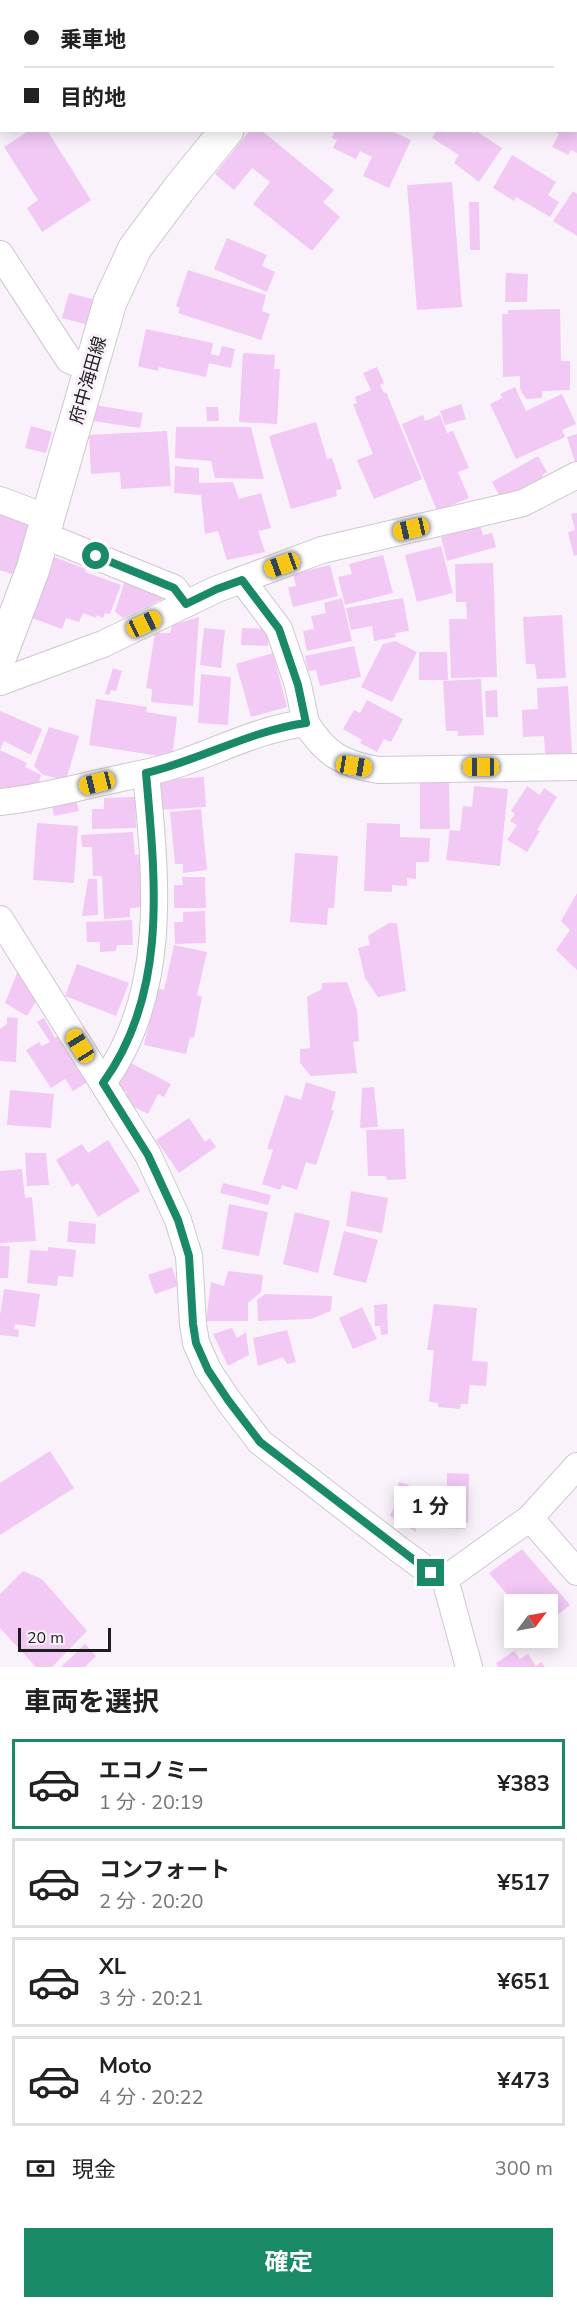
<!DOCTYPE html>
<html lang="ja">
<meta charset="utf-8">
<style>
:root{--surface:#fff;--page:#f6f6f6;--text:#222;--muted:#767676;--line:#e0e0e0;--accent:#1a8967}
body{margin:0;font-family:"Nunito Sans","Noto Sans JP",sans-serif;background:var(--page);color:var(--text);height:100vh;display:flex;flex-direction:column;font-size:22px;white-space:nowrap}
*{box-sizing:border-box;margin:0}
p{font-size:20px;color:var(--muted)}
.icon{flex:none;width:33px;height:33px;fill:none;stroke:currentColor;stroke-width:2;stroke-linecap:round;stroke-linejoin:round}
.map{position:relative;height:1667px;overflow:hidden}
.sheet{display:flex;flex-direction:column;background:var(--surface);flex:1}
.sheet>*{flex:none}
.banner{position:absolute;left:0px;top:0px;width:578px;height:132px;box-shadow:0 3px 15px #0003;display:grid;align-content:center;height:132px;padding:0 24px;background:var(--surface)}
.needle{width:39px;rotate:58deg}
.fabs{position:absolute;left:504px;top:1594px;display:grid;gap:12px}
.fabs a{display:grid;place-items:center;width:54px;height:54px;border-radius:0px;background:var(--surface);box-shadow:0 3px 15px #0003;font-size:30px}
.scale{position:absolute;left:18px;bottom:15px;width:93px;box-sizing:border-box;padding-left:6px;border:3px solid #1f1c1f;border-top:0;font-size:16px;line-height:21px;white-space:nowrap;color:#1f1c1f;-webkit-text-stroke:4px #faf2fb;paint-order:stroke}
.end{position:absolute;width:27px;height:27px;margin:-14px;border:8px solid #1a8967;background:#fff;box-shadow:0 0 0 3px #fff}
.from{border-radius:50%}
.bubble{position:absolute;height:42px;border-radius:0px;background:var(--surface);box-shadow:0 3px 15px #0003;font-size:20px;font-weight:700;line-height:42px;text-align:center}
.car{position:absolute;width:18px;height:36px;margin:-18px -9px;border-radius:8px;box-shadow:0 0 4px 2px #0007;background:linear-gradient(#f5c518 24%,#345 0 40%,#f5c518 0 76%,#345 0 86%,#f5c518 0)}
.banner b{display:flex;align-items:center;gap:21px;height:57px;font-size:22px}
.banner b+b{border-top:2px solid var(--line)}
.banner i{width:15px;height:15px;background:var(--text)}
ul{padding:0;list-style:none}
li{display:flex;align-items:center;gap:18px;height:90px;margin:0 12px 9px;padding:0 12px;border:3px solid var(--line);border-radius:0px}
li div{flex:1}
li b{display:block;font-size:22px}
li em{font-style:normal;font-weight:700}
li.current{border-color:var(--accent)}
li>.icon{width:54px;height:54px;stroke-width:1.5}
h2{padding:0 24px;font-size:27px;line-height:72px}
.pay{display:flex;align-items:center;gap:15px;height:66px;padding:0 24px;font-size:22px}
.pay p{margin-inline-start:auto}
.primary-button{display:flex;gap:12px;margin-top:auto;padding:12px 24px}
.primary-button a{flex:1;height:69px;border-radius:0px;background:var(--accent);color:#fff;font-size:24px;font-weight:700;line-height:69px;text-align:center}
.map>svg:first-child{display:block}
</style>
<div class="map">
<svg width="577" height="1667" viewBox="0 0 577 1667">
<rect width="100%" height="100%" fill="#faf2fb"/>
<g fill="#f2c8f5">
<path d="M30,130H47L91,200L42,232L27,208L38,200L4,147Z"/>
<path d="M250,130H261L334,190L323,202L340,217L312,251L253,204L270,182L252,168L234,190L215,174Z"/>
<path d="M335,130H389L411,140L389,188L363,176L372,157L360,151L356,159L333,148L337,140L332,138Z"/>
<path d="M437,130H470L474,134L476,131L502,148L479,182L454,163L459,155L432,138Z"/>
<path d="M552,130H577V153L571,150L568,155L552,147L559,134Z"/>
<path d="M512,155L556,182L548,195L559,202L550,217L516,197L514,201L493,188Z"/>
<path d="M452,182L462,307L417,310L407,185Z"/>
<path d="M573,191L577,194V236L553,221Z"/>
<path d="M469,202H479L480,250H470Z"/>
<path d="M227,238L267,255L262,266L275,272L267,292L214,269Z"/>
<path d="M188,270L266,295L262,311L270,314L261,340L178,313L180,308L176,306Z"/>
<path d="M506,273L528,274L527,302H505Z"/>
<path d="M69,293L96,300L89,325L62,318Z"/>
<path d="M560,309L561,361H570V390L542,391V398L526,399L520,389V376L503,377L502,314H508V310Z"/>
<path d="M146,329L213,343L211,354L219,356L222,346L235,349L231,368L209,363L206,377L159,367L158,371L138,366Z"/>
<path d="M243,353L275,355L274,369H280L277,424L239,422Z"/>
<path d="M377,367L384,383L380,385L384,393L386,392L422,479L374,499L357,460L373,454L353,404L357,403L355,397L371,390L363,373Z"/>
<path d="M515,387L526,411L562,394L576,424L562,430L565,437L516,459L490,404L502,398L500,394Z"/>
<path d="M461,404L466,419L445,425L440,411Z"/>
<path d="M95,405L143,413L140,428L93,421Z"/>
<path d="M206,407H218L219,421H207Z"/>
<path d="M423,415L425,421L440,415L447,433L453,431L469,468L458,472L469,498L437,511L402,424Z"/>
<path d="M316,422L327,459L332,458L342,489L336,490L337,496L291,509L269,436Z"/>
<path d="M31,426L52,432L46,453L25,448Z"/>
<path d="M176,427H251L264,479L215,478L211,461L175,458Z"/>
<path d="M167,431L171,486L121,489L120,472L91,474L89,435Z"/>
<path d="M577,434V461L575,462L567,437Z"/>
<path d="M538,456L547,472L542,475L544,478L502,501L492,482Z"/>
<path d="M175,466L199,468V483L233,482L239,499L261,493L271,528L258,531L265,552L227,560L218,531L205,534L201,495L174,493Z"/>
<path d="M0,511L32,523L14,575L0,570Z"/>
<path d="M577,513V555L574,556L568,532L575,530L571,514Z"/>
<path d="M480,525L483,535L492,533L496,547L447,561L441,537Z"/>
<path d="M441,546L453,593L417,602L405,555Z"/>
<path d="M383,555L393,593L345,605L338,577L352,574L349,564Z"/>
<path d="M54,557L86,569L85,572L121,585L110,614L105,613L103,618L97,615L96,618L83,613L79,622L66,618L62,629L32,618Z"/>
<path d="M493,563L497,677L451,678L449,619H467L466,602H456L455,564Z"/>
<path d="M330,565L338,596L293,607L288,587L296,586L293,574Z"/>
<path d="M126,577L165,591L163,599L123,618L115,612Z"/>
<path d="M342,598L352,641L307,651L303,631L314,629L311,616L326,613L324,603Z"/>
<path d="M403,598L409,631L395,633L396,637L374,641L372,626L351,630L346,608Z"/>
<path d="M562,615L566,678L537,679L535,664H526L523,617Z"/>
<path d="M199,617L193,706L151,702L152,689L146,688L155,633H170L172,625Z"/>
<path d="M204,628L225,630L221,668L200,665Z"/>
<path d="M242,628L269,629L268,646L241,645Z"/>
<path d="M395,641L417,652L392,702L361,687L383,644Z"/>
<path d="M354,646L361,677L320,686L316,670L308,671L305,656Z"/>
<path d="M419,652H447L448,680H419Z"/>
<path d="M273,653L287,707L251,717L236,664Z"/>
<path d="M113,668L122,671L116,691L111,690L109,695L105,694Z"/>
<path d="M201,674L231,677L228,725L198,723Z"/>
<path d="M481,679L484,735L458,736V731H446L443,681Z"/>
<path d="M568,686L572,753L545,754L544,736L523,737L522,710L538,709L537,688Z"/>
<path d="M497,690L498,717H486L485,691Z"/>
<path d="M96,699L147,707L146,712L177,717L172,758L89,745Z"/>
<path d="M367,700L403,719L391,742L384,739L377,752L360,743L362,740L343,729L354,710L360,713Z"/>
<path d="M0,711L42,729L31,755L4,741L0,750L27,763L25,767L41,775L37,789L0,793Z"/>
<path d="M49,727L79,736L66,780L43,775L34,766Z"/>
<path d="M204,777L206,807L156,810L154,780Z"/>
<path d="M449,782L450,829H420V783Z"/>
<path d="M474,786L508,789L500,866L446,860L450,830L460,831L463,806L472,807Z"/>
<path d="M527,786L540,795L544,788L557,797L537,830L540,831L527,852L507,840L517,825L510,821L515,814L511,811Z"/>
<path d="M75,795L79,811L54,816L51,801Z"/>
<path d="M135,797L136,828L92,829V809H104V798Z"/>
<path d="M201,809L207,870L183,873V864H175L170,812Z"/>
<path d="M37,823L78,826L74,883L33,880Z"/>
<path d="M367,823L400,824V837L430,838L429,862H416V879L407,878V886L392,885V892L364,891Z"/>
<path d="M133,832L135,855L145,854L148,907L130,908V917L104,919L102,876H93L92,847H82L81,835Z"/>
<path d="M295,853L338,856L334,908H328L327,925L290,922Z"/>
<path d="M182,877H205L206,908H174V885H183Z"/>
<path d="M88,879H97L98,915L82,916Z"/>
<path d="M577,893V970L556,950L570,930L561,921Z"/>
<path d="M205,911L206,943L175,944L174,922H183V912Z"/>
<path d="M132,920L133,945H117L116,951L100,952V942H87L86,922Z"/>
<path d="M389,923H397L406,991L378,997L365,978L358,948L370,945L368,936Z"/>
<path d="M174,945L207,952L197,995L202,997L194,1038L190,1037L186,1054L144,1045L157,988L164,990Z"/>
<path d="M77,964L129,983L116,1016L65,996Z"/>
<path d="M19,968L38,998L27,1016L5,1003Z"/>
<path d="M347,982L357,1010L359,1041L353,1042L357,1073L311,1076L300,1063V1049L310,1048L307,997L322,989V983Z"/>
<path d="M7,1017L18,1018L16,1062L0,1061V1029L7,1024Z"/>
<path d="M44,1018L55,1038L59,1035L89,1081L73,1091L65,1079L51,1088L26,1050L39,1042L42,1046L50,1042L37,1022Z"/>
<path d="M127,1061L171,1084L164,1097L158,1094L148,1114L123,1101L127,1092L114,1086Z"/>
<path d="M306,1082L336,1092L331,1110L334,1111L316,1165L306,1162L297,1190L282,1185L280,1190L262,1184L273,1150L267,1149L285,1095L301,1100Z"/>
<path d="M374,1087L378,1127L360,1128L362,1088Z"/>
<path d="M10,1090L54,1094L51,1128L7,1125Z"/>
<path d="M189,1118L205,1142L210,1138L216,1147L179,1173L156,1140Z"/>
<path d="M404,1129L406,1179L387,1180L386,1176H368L366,1130Z"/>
<path d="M108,1140L140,1191L98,1217L78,1183L72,1187L56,1160L82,1144L88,1153Z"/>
<path d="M25,1153H46L49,1185L27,1186Z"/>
<path d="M22,1169L25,1198L32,1197L36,1241L0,1243V1171Z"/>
<path d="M223,1183L271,1195L268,1205L220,1193Z"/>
<path d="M351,1191L388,1198L382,1233L346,1226Z"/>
<path d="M229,1204L268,1212L259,1256L222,1249Z"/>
<path d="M295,1212L330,1221L318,1273L283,1264Z"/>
<path d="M69,1221L96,1224L95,1244L67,1242Z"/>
<path d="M344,1231L378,1240L366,1283L333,1275Z"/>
<path d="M0,1246H10L8,1278H0Z"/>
<path d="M48,1247L76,1250L73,1277L58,1276L57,1286L27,1283L30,1250L48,1251Z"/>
<path d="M172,1267L178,1286L155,1294L148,1275Z"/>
<path d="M228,1271L263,1275L261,1292L248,1303V1321H206L211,1282L224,1286Z"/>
<path d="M4,1289L40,1294L35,1327L15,1324L14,1329L19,1330L18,1337L0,1335V1315Z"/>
<path d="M265,1294L332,1296L331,1311L311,1319L258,1321L257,1300Z"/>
<path d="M387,1304L388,1334L381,1335L380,1326H375L374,1305Z"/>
<path d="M434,1304L477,1308L472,1361L488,1362L486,1386L470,1385L468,1404H461L460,1409L438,1407V1403L429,1402L434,1350H427Z"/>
<path d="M362,1307L377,1339L353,1349L339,1318Z"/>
<path d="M232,1328L237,1338L246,1332L249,1355L228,1366L213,1334Z"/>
<path d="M287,1330L296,1362L287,1364L283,1357L258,1366L253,1338Z"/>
<path d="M50,1451L74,1488L0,1535V1483Z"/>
<path d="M447,1473L469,1474L468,1523H465V1529L439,1528L440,1489H447Z"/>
<path d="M399,1482L409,1485L404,1503L393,1499Z"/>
<path d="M394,1507L414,1520L416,1532L390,1516Z"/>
<path d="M522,1549L570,1605L550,1621H548V1605H516L489,1573Z"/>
<path d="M23,1571L42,1579L87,1631L52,1667H36L0,1628V1594Z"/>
<path d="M85,1644L96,1656L85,1667H61Z"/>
<path d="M514,1651L520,1659L528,1654L536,1666L541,1662L545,1667H498L496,1663Z"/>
</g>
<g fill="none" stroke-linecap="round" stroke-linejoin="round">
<defs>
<g id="street">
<path d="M65,0L66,2"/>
<path d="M0,254L69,360L91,369"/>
<path d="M0,500L48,518"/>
<path d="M43,535L174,588L186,604"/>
<path d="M242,580L279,629L298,685L306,723"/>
<path d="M0,682L103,644L217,589L322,550L523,503L577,475"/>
<path d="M0,802C40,798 78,787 117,779C140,774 163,770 184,762C227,747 260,729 306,723C325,754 343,764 378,770L577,767"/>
<path d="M0,919L148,1155L178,1220L189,1256L193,1324L196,1343L208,1370L228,1400L260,1442L397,1548L431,1573L445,1579L469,1667"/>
<path d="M103,1083C169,992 156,877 146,773"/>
<path d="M530,1518L577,1572"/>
<path d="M445,1579L530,1518L577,1466"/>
</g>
<g id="secondary">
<path d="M311,2L312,0"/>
<path d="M0,656L33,569L110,302L135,248L179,189L227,130"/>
</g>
</defs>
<use href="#street" stroke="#cfc7d0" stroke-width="28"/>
<use href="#secondary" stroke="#cfc7d0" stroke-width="35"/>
<use href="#street" stroke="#fff" stroke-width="26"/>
<use href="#secondary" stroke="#fff" stroke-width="33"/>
</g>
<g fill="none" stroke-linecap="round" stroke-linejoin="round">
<path stroke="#1a8967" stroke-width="8" d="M96,556L174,588L186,604L217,589L242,580L279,629L298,685L306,723C249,731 201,760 146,773C155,878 169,992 103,1083L148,1155L178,1220L189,1256L193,1324L196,1343L208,1370L228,1400L260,1442L431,1573"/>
</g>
<g text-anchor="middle" stroke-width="6" stroke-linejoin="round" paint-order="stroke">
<g font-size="18" fill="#1f1c1f" stroke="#faf2fb">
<text transform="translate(88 380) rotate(-74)" y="6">府中海田線</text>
</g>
</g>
</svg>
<div class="fabs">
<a><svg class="needle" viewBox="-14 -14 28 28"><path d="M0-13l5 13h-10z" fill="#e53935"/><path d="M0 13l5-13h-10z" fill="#767676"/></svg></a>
</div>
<div class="scale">20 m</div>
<i class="end from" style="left:96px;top:556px"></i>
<i class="end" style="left:431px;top:1573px"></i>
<div class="bubble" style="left:394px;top:1486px;width:72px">1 分</div>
<i class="car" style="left:411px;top:529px;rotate:257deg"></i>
<i class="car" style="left:282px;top:565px;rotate:250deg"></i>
<i class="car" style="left:144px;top:624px;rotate:65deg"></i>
<i class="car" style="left:354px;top:766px;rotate:99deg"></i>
<i class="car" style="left:481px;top:767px;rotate:270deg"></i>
<i class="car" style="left:97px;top:783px;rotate:256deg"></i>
<i class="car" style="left:80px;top:1046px;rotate:328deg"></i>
<div class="banner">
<b><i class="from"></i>乗車地</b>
<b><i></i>目的地</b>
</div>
</div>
<section class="sheet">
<h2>車両を選択</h2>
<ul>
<li class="current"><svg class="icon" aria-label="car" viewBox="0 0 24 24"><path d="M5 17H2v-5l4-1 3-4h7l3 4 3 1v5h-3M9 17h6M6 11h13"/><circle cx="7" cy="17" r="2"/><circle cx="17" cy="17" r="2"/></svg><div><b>エコノミー</b><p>1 分 · 20:19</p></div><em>¥383</em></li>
<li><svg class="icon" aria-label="car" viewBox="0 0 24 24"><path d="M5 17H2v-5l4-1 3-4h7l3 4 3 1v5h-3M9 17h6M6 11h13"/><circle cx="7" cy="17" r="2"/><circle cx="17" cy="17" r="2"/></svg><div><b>コンフォート</b><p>2 分 · 20:20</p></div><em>¥517</em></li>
<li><svg class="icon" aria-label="car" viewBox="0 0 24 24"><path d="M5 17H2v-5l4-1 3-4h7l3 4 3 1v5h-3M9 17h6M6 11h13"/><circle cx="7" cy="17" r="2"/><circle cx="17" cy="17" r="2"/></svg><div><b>XL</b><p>3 分 · 20:21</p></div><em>¥651</em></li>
<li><svg class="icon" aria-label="car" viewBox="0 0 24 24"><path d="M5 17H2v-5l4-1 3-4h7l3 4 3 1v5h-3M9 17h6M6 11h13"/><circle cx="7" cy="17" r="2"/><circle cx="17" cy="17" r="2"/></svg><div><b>Moto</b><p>4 分 · 20:22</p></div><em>¥473</em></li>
</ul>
<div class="pay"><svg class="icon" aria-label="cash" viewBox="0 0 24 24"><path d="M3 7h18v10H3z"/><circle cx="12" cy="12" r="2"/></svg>現金<p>300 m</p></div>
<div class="primary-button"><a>確定</a></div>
</section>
